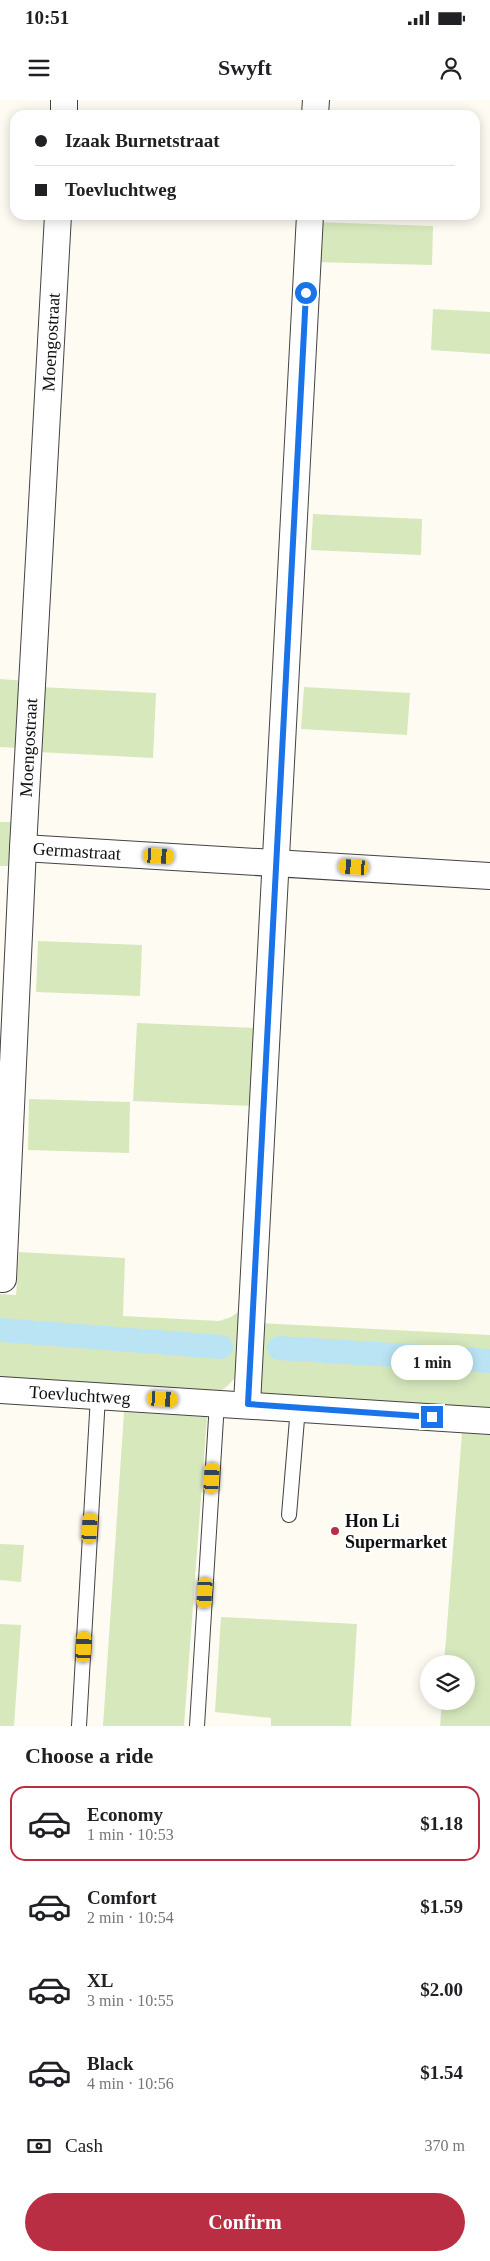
<!DOCTYPE html>
<meta charset="utf-8">
<style>
:root{--surface:#fff;--page:#f6f6f6;--text:#202124;--muted:#757577;--line:#e0e0e0;--accent:#b92e42}
body{margin:0;font-family:"Times New Roman",serif;background:var(--page);color:var(--text);height:100vh;display:flex;flex-direction:column;font-size:19px;white-space:nowrap}
*{box-sizing:border-box;margin:0}
p{font-size:16px;color:var(--muted)}
.icon{flex:none;width:28px;height:28px;fill:none;stroke:currentColor;stroke-width:2;stroke-linecap:round;stroke-linejoin:round}
.map{position:relative;height:1626px;overflow:hidden}
.drawer{display:flex;flex-direction:column;background:var(--surface);flex:1}
.drawer>*{flex:none}
.guide{position:absolute;left:10px;top:10px;width:470px;height:110px;border-radius:15px;box-shadow:0 2px 12px #0003;display:grid;align-content:center;height:110px;padding:0 25px;background:var(--surface)}
.tools{position:absolute;left:420px;top:1555px;display:grid;gap:10px}
.tools a{display:grid;place-items:center;width:55px;height:55px;border-radius:50%;background:var(--surface);box-shadow:0 2px 12px #0003;font-size:25px}
.end{position:absolute;width:22px;height:22px;margin:-11px;border:6px solid #1a73e8;background:#fff;box-shadow:0 0 0 2px #fff}
.from{border-radius:50%}
.bubble{position:absolute;height:35px;border-radius:18px;background:var(--surface);box-shadow:0 2px 12px #0003;font-size:16px;font-weight:700;line-height:35px;text-align:center}
.car{position:absolute;width:15px;height:30px;margin:-15px -8px;border-radius:6px;box-shadow:0 0 4px 1px #0007;background:linear-gradient(#f5c518 24%,#345 0 40%,#f5c518 0 76%,#345 0 86%,#f5c518 0)}
.guide b{display:flex;align-items:center;gap:18px;height:48px;font-size:19px}
.guide b+b{border-top:1px solid var(--line)}
.guide i{width:12px;height:12px;background:var(--text)}
ul{padding:0;list-style:none}
li{display:flex;align-items:center;gap:15px;height:75px;margin:0 10px 8px;padding:0 15px;border:2px solid transparent;border-radius:15px}
li div{flex:1}
li b{display:block;font-size:19px}
li em{font-style:normal;font-weight:700}
li.current{border-color:var(--accent)}
li>.icon{width:45px;height:45px;stroke-width:1.5}
h2{padding:0 25px;font-size:22px;line-height:60px}
.pay{display:flex;align-items:center;gap:12px;height:55px;padding:0 25px;font-size:19px}
.pay p{margin-inline-start:auto}
.action{display:flex;gap:10px;margin-top:auto;padding:10px 25px}
.action a{flex:1;height:58px;border-radius:30px;background:var(--accent);color:#fff;font-size:20px;font-weight:700;line-height:58px;text-align:center}
.status{display:flex;justify-content:space-between;align-items:center;height:35px;padding:0 25px;background:var(--surface);direction:ltr}
.status svg{height:14px;fill:currentColor}
header{display:flex;justify-content:space-between;align-items:center;height:65px;padding:0 25px;background:var(--surface);font-size:22px;font-weight:700}
.map>svg:first-child{display:block}
</style>
<div class="status"><b>10:51</b><svg viewBox="0 0 49 12"><path d="M0 12V9h3v3zM5 12V6h3v6zM10 12V3h3v9zM15 12V0h3v12zM26 1h20v11H26zM47 4h2v5h-2z"/></svg></div>
<header><svg class="icon" aria-label="menu" viewBox="0 0 24 24"><path d="M4 6h16M4 12h16M4 18h16"/></svg>Swyft<svg class="icon" aria-label="person" viewBox="0 0 24 24"><circle cx="12" cy="8" r="4"/><path d="M4 21q1-7 8-7t8 7"/></svg></header>
<div class="map">
<svg width="490" height="1626" viewBox="0 0 490 1626">
<rect width="100%" height="100%" fill="#fefbf3"/>
<g fill="#d7e8bd">
<path d="M315,122L433,126L432,165L314,162Z"/>
<path d="M433,209L490,212V254L431,250Z"/>
<path d="M313,414L422,419L421,455L311,450Z"/>
<path d="M0,579L26,581L22,648L0,647Z"/>
<path d="M41,587L156,593L153,658L38,652Z"/>
<path d="M304,587L410,593L407,635L301,629Z"/>
<path d="M0,722H14L11,766H0Z"/>
<path d="M38,841L142,845L140,896L36,892Z"/>
<path d="M137,923L256,928L252,1006L133,1001Z"/>
<path d="M29,999L130,1002L129,1053L28,1050Z"/>
<path d="M19,1152L125,1158L123,1216L219,1221L231,1217L244,1208C243,1245 252,1273 216,1294L0,1282V1194L16,1195Z"/>
<path d="M259,1223L490,1235V1313L263,1295L259,1289Z"/>
<path d="M124,1312L207,1317L184,1626H103Z"/>
<path d="M462,1333L490,1335V1626H440L442,1601H466V1564H444Z"/>
<path d="M0,1444L24,1445L21,1482L0,1480Z"/>
<path d="M221,1517L357,1524L351,1626H271V1618L215,1612Z"/>
<path d="M0,1524L21,1525L14,1626H0Z"/>
</g>
<g fill="none" stroke-linecap="round" stroke-linejoin="round">
<g stroke="#bae3f3" stroke-width="24">
<path d="M0,1230L221,1247"/>
<path d="M279,1248L490,1261"/>
</g>
<defs>
<g id="lane">
<path d="M289,1415L298,1307"/>
<path d="M79,1626L98,1296"/>
<path d="M197,1626L217,1302"/>
</g>
<g id="street">
<path d="M64,15V0"/>
<path d="M315,15L316,0"/>
<path id="s1" d="M23,748L490,776"/>
<path id="s2" d="M3,1179L23,748L58,115"/>
<path id="s3" d="M0,1290L490,1321"/>
<path d="M247,1304L310,115"/>
</g>
</defs>
<use href="#lane" stroke="#434343" stroke-width="16"/>
<use href="#street" stroke="#434343" stroke-width="28"/>
<use href="#lane" stroke="#fff" stroke-width="14"/>
<use href="#street" stroke="#fff" stroke-width="26"/>
</g>
<g fill="none" stroke-linecap="round" stroke-linejoin="round">
<path stroke="#1a73e8" stroke-width="6" d="M306,193L248,1304L432,1317"/>
</g>
<circle fill="#b92e42" stroke="#fff" stroke-width="2" cx="335" cy="1431" r="5"/>
<g text-anchor="middle" stroke-width="5" stroke-linejoin="round" paint-order="stroke">
<g font-size="18" fill="#101010" stroke="#fff">
<text dy="6" stroke="none"><textPath href="#s2" startOffset="938">Moengostraat</textPath></text>
<text dy="6" stroke="none"><textPath href="#s2" startOffset="532">Moengostraat</textPath></text>
<text dy="6" stroke="none"><textPath href="#s1" startOffset="54">Germastraat</textPath></text>
<text dy="6" stroke="none"><textPath href="#s3" startOffset="80">Toevluchtweg</textPath></text>
</g>
<g font-size="18" font-weight="bold" fill="#101010" stroke="#fff" text-anchor="start">
<text x="345" y="1427">Hon Li<tspan x="345" dy="21">Supermarket</tspan></text>
</g>
</g>
</svg>
<div class="tools">
<a><svg class="icon" aria-label="layers" viewBox="0 0 24 24"><path d="M12 4l9 5-9 5-9-5zM3 14l9 5 9-5"/></svg></a>
</div>
<i class="end from" style="left:306px;top:193px"></i>
<i class="end" style="left:432px;top:1317px"></i>
<div class="bubble" style="left:391px;top:1245px;width:82px">1 min</div>
<i class="car" style="left:159px;top:756px;rotate:93deg"></i>
<i class="car" style="left:354px;top:767px;rotate:274deg"></i>
<i class="car" style="left:163px;top:1299px;rotate:93deg"></i>
<i class="car" style="left:212px;top:1378px;rotate:3deg"></i>
<i class="car" style="left:90px;top:1428px;rotate:3deg"></i>
<i class="car" style="left:205px;top:1493px;rotate:183deg"></i>
<i class="car" style="left:84px;top:1547px;rotate:3deg"></i>
<div class="guide">
<b><i class="from"></i>Izaak Burnetstraat</b>
<b><i></i>Toevluchtweg</b>
</div>
</div>
<section class="drawer">
<h2>Choose a ride</h2>
<ul>
<li class="current"><svg class="icon" aria-label="car" viewBox="0 0 24 24"><path d="M5 17H2v-5l4-1 3-4h7l3 4 3 1v5h-3M9 17h6M6 11h13"/><circle cx="7" cy="17" r="2"/><circle cx="17" cy="17" r="2"/></svg><div><b>Economy</b><p>1 min · 10:53</p></div><em>$1.18</em></li>
<li><svg class="icon" aria-label="car" viewBox="0 0 24 24"><path d="M5 17H2v-5l4-1 3-4h7l3 4 3 1v5h-3M9 17h6M6 11h13"/><circle cx="7" cy="17" r="2"/><circle cx="17" cy="17" r="2"/></svg><div><b>Comfort</b><p>2 min · 10:54</p></div><em>$1.59</em></li>
<li><svg class="icon" aria-label="car" viewBox="0 0 24 24"><path d="M5 17H2v-5l4-1 3-4h7l3 4 3 1v5h-3M9 17h6M6 11h13"/><circle cx="7" cy="17" r="2"/><circle cx="17" cy="17" r="2"/></svg><div><b>XL</b><p>3 min · 10:55</p></div><em>$2.00</em></li>
<li><svg class="icon" aria-label="car" viewBox="0 0 24 24"><path d="M5 17H2v-5l4-1 3-4h7l3 4 3 1v5h-3M9 17h6M6 11h13"/><circle cx="7" cy="17" r="2"/><circle cx="17" cy="17" r="2"/></svg><div><b>Black</b><p>4 min · 10:56</p></div><em>$1.54</em></li>
</ul>
<div class="pay"><svg class="icon" aria-label="cash" viewBox="0 0 24 24"><path d="M3 7h18v10H3z"/><circle cx="12" cy="12" r="2"/></svg>Cash<p>370 m</p></div>
<div class="action"><a>Confirm</a></div>
</section>
